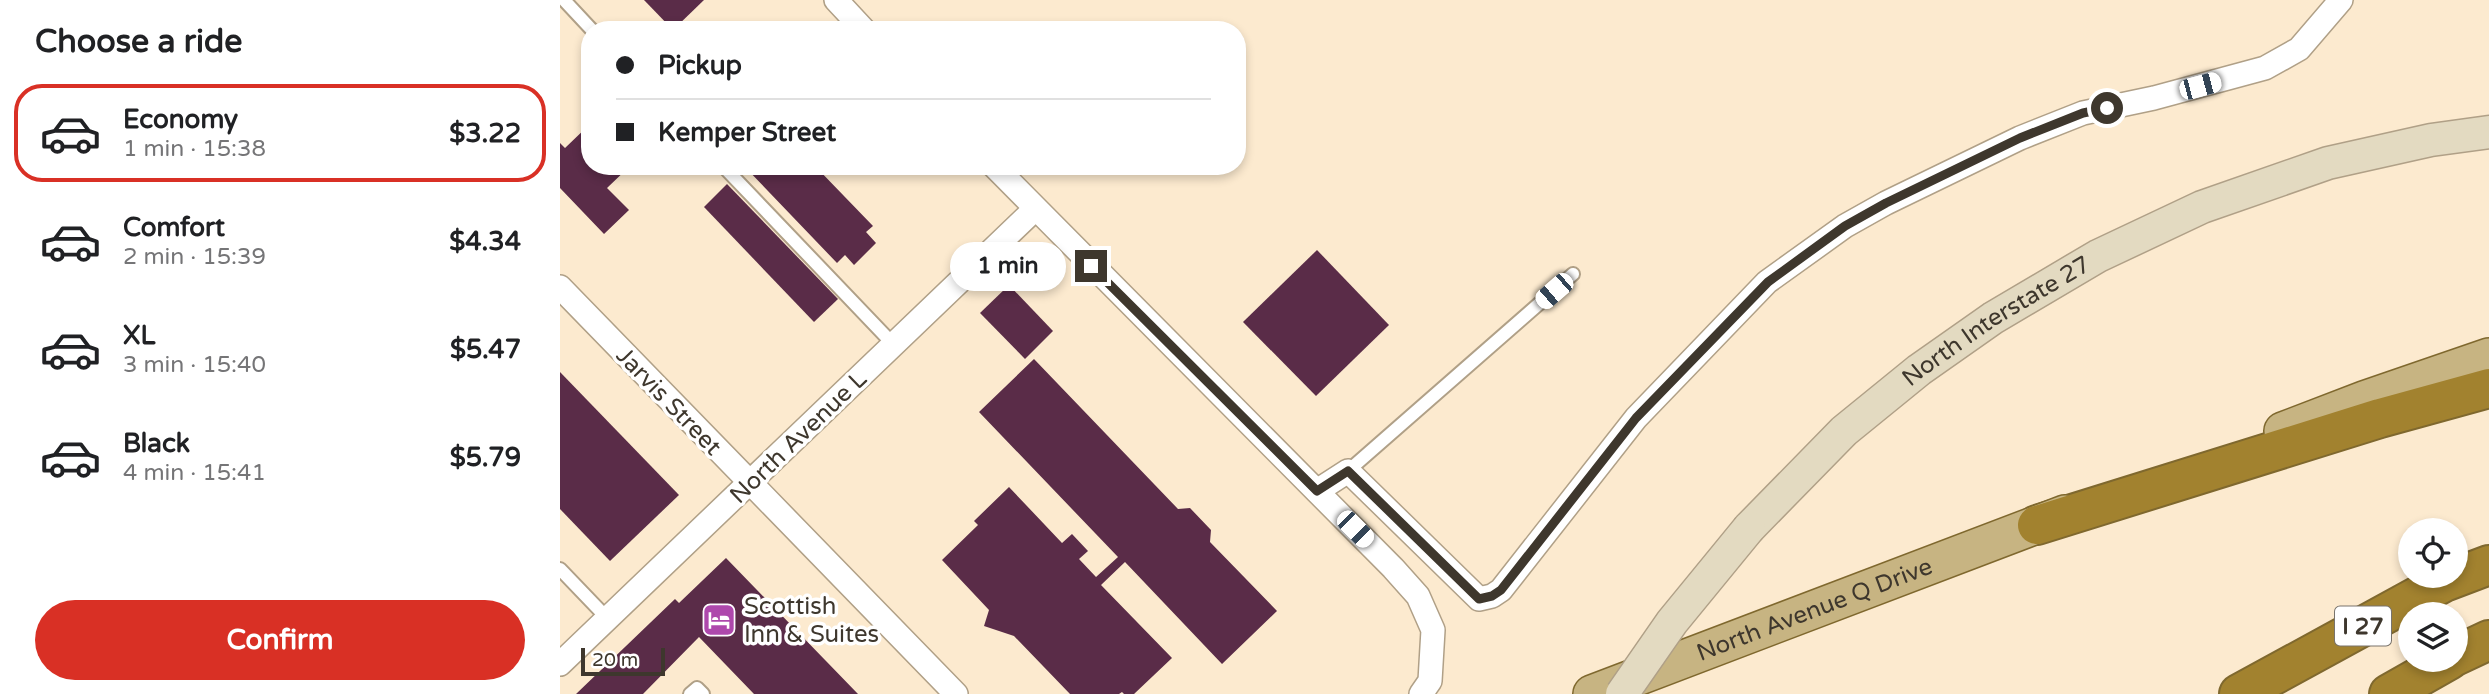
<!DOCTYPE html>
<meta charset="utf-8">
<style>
:root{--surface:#fff;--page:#f2f2f2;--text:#202124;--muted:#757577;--line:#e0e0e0;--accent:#d93025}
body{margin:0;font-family:"Varela Round",sans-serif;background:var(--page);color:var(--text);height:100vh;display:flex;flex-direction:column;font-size:26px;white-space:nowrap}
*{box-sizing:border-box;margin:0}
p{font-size:23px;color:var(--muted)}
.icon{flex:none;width:38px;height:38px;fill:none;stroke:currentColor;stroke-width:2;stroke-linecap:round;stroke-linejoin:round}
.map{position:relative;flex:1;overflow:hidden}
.panel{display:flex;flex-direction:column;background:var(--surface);width:560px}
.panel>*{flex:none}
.banner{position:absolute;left:21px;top:21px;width:665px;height:154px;border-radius:28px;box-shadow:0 4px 10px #0003;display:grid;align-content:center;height:154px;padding:0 35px;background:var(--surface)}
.fabs{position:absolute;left:1838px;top:518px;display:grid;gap:14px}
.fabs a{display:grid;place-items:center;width:70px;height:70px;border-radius:50%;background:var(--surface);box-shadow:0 4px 10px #0003;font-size:35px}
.scale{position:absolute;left:21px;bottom:18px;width:84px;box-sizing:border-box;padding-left:7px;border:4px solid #3e372d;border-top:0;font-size:19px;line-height:24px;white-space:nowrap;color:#3e372d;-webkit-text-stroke:5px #fff;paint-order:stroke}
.end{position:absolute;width:32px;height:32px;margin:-16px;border:9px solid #3e372d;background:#fff;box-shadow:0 0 0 4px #fff}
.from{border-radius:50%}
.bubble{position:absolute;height:49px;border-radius:24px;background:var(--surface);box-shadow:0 4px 10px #0003;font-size:23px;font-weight:800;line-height:49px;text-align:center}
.car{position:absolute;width:21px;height:42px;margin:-21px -10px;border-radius:9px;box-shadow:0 0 5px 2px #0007;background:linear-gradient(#fff 24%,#345 0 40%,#fff 0 76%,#345 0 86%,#fff 0)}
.banner b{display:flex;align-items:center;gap:24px;height:66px;font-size:26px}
.banner b+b{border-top:2px solid var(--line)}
.banner i{width:18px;height:18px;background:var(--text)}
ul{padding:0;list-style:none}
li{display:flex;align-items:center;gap:21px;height:98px;margin:0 14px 10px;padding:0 21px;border:4px solid transparent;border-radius:28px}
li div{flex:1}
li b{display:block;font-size:26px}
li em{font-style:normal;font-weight:800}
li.active{border-color:var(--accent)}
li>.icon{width:63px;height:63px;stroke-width:1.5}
h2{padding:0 35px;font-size:32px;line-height:84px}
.button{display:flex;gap:14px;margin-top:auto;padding:14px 35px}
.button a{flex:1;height:80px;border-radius:42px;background:var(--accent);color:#fff;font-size:28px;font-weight:800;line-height:80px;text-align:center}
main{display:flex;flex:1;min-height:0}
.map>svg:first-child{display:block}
</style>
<main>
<section class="panel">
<h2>Choose a ride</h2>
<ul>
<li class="active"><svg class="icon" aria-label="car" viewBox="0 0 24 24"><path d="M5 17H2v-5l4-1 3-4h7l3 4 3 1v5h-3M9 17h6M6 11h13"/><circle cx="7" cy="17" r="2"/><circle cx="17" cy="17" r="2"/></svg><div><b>Economy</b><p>1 min · 15:38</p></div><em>$3.22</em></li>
<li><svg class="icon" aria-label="car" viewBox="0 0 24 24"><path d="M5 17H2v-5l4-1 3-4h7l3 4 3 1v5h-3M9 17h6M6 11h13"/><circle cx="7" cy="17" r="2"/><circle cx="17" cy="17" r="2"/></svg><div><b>Comfort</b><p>2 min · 15:39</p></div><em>$4.34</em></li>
<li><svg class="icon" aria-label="car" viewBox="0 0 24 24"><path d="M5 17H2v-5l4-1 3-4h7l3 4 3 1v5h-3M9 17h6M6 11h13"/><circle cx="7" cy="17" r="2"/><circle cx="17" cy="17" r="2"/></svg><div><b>XL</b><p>3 min · 15:40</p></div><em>$5.47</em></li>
<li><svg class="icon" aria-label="car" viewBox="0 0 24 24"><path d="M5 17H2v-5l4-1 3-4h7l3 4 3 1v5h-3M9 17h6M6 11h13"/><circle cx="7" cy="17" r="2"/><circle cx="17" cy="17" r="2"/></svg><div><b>Black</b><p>4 min · 15:41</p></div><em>$5.79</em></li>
</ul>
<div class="button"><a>Confirm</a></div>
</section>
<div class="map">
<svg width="1929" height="694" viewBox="0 0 1929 694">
<rect width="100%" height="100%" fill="#fceacf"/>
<g fill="#5a2c48">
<path d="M84,0H144L113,30Z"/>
<path d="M30,124V166H70L47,188L69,210L44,234L0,188V143L5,148Z"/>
<path d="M184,166H255L313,226L306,232L316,243L294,265L285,255L277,263Z"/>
<path d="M167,184L278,299L254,322L144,207Z"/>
<path d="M757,250L829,325L756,396L683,322Z"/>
<path d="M449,285L493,331L465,359L420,313Z"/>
<path d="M474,359L618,509L630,508L651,530L650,542L717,611L662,664L565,562L541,585L612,658L574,694H564L562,692L559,694H510L454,636L424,626L429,610L382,560L418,525L414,521L449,487L502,543L512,534L528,551L519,559L536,577L558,557L419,412Z"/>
<path d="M0,372L119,495L50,561L0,509Z"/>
<path d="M166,558L298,694H194L139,637L83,694H16L115,599L119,603Z"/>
</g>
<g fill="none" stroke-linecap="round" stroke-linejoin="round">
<defs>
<g id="service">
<path d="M4,0L32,30"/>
<path d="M163,166L334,345"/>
<path d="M788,471L1013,274"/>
<path d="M0,569L48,619"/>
<path d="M130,694L137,688L143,694"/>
</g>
<g id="minor">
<path d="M276,0L304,30"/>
<path d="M434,166L833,568L858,596L873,630L870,681L861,694"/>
<path d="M0,287L396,694"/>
<path d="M757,491L788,471L919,599L932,596L941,590L1076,418L1207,282L1285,226L1326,203L1460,138L1523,113L1594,98L1705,68L1739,49L1781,0"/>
<path d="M0,664L475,209"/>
</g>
<g id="secondary">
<path id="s1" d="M1189,528L1284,431L1359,370L1433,318L1538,256L1642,207L1768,163L1871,140L1929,132"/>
</g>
<g id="primary">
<path d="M1723,431L1804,400L1929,357"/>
<path id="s2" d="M1032,694L1505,514"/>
</g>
<g id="motorway">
<path d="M1477,525L1820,418L1929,388"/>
<path d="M1895,656L1929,640"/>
<path d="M1679,694L1884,582L1929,565"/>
<path d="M1829,694L1889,660"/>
</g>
</defs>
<use href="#service" stroke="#b0a087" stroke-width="16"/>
<use href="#minor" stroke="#b0a087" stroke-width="26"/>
<use href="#secondary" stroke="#b0a087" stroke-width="35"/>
<use href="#primary" stroke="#7f682e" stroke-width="40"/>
<use href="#motorway" stroke="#7f682e" stroke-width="42"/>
<use href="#service" stroke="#fff" stroke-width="12"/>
<use href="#minor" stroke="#fff" stroke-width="23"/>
<use href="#secondary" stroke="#e3dac1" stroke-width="32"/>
<use href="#primary" stroke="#c7b482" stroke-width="37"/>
<use href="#motorway" stroke="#a2822f" stroke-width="38"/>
<defs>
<path id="secondary-bridge" d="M1062,694L1112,622L1189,528"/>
</defs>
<use href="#secondary-bridge" stroke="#b0a087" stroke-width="35" stroke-linecap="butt"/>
<use href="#secondary-bridge" stroke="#e3dac1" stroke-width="32"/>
</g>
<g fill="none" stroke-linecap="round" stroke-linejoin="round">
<path stroke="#3e372d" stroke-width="9" d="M531,266L757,491L788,471L919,599L932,596L941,590L1076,418L1208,282L1285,226L1326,203L1460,138L1523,113L1547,108"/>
</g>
<defs>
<symbol id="hotel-square" viewBox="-11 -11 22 22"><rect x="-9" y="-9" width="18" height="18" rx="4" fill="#ae48ac" stroke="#fff"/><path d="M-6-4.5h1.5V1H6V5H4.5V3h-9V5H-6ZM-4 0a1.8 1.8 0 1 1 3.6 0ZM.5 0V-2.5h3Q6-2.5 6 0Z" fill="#fff"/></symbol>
</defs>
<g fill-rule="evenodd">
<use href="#hotel-square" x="140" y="601" width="38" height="38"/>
</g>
<g text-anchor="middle" stroke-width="7" stroke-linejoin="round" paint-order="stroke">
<rect fill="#fff" stroke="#78736c" stroke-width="2" x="1775" y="606.5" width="56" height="39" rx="5"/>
<g font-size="23" font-weight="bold" fill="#3e372d">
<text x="1803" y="634">I 27</text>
</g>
<g font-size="24" fill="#3e372d" stroke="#fff">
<text dy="8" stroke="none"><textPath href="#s1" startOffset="324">North Interstate 27</textPath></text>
<text transform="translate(109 401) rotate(46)" y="8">Jarvis Street</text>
<text transform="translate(238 437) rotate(-44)" y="8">North Avenue L</text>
<text dy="8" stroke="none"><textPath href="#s2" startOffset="238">North Avenue Q Drive</textPath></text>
</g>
<g font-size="24" fill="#3e372d" stroke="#fff" text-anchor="start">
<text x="184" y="614">Scottish<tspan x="184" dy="28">Inn &amp; Suites</tspan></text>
</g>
</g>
</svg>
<div class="fabs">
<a><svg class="icon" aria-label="locate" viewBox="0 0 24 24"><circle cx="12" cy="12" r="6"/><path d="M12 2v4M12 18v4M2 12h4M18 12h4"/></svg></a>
<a><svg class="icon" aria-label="layers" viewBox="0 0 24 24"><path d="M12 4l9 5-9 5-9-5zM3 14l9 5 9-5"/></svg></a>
</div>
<div class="scale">20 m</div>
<i class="end from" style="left:1547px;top:108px"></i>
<i class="end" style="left:531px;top:266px"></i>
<div class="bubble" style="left:390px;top:242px;width:116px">1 min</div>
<i class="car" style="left:1640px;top:86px;rotate:75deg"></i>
<i class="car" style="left:994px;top:291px;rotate:229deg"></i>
<i class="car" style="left:795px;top:529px;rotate:135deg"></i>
<div class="banner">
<b><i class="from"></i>Pickup</b>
<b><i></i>Kemper Street</b>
</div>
</div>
</main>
